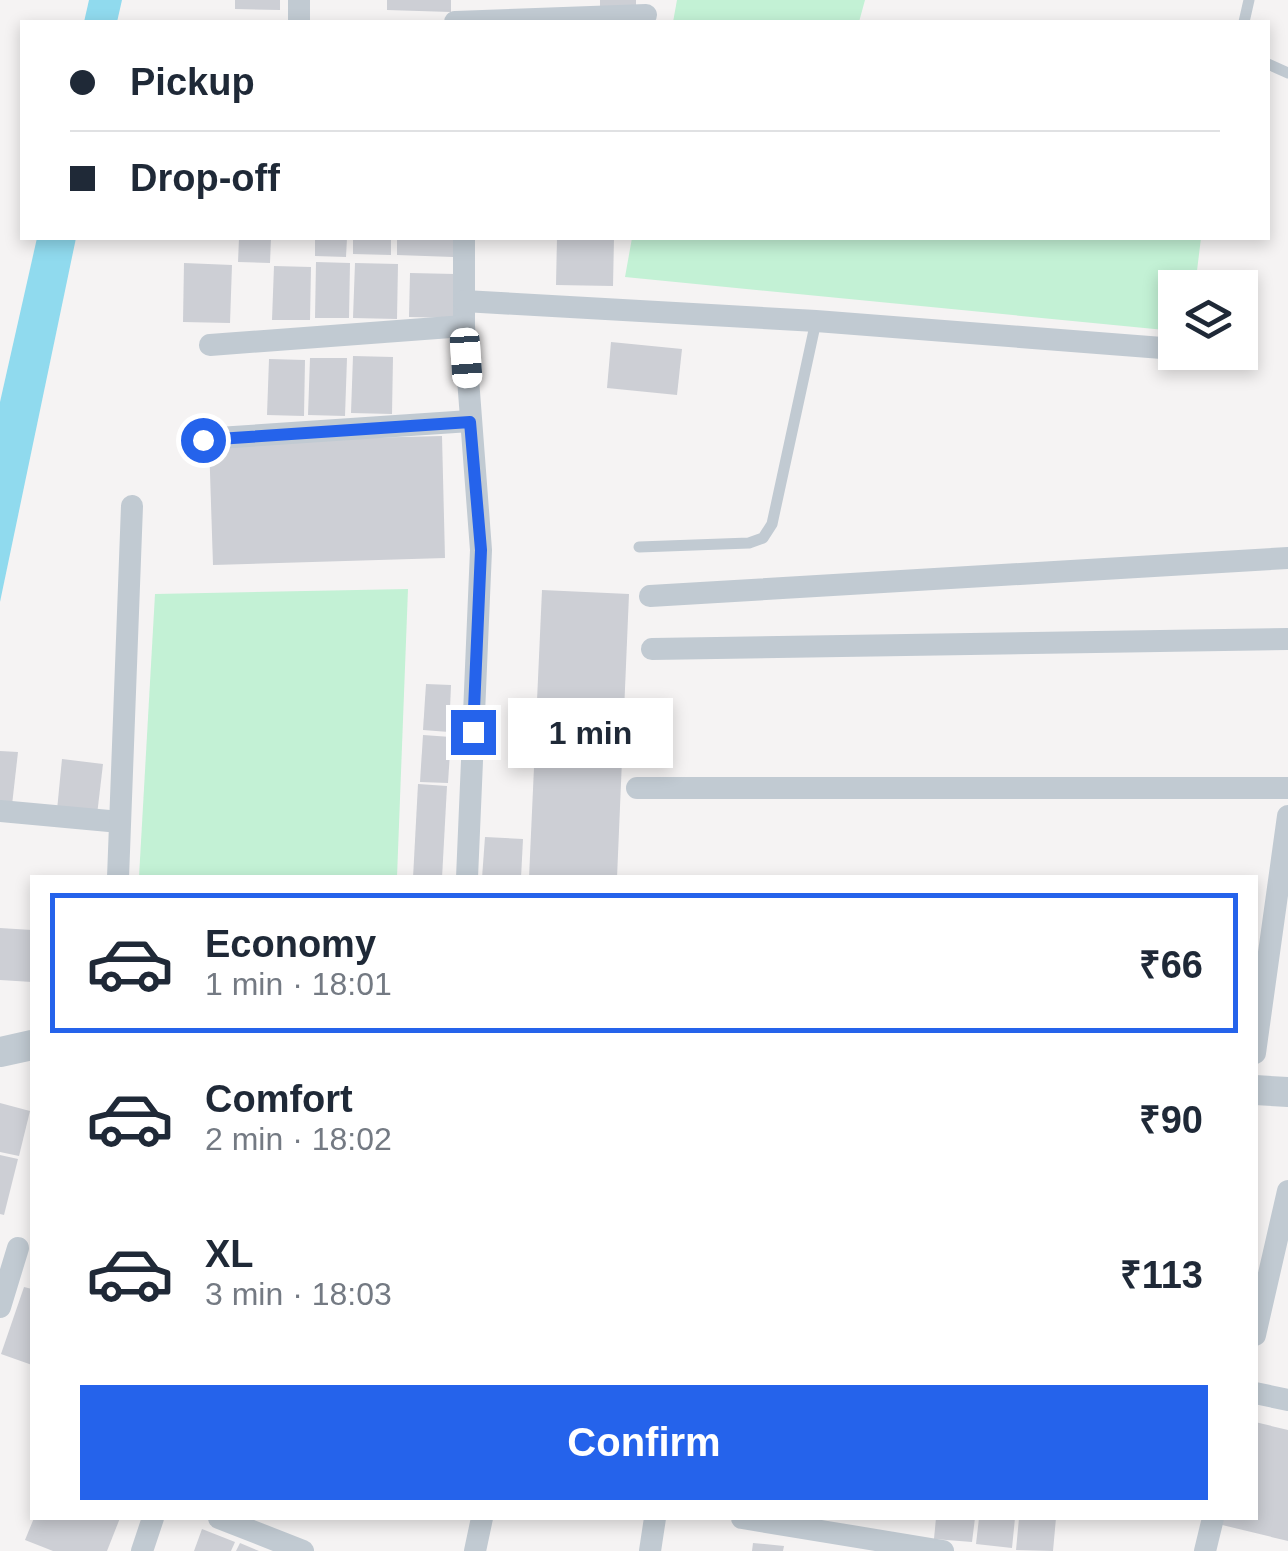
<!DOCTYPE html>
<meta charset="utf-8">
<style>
:root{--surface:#fff;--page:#f6f6f7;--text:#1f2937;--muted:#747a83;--line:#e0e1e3;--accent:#2563eb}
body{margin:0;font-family:Arial,sans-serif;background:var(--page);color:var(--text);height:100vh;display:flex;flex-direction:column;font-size:38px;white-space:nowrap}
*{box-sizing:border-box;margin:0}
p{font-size:32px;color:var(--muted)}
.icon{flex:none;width:55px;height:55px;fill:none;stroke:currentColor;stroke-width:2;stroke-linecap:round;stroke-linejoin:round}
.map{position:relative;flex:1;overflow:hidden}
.panel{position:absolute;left:30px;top:875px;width:1228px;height:645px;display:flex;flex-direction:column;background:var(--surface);border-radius:0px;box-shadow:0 5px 15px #0003}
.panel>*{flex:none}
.banner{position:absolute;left:20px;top:20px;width:1250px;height:220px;border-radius:0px;box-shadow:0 5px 15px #0003;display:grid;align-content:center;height:220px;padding:0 50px;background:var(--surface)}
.buttons{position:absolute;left:1158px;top:270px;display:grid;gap:20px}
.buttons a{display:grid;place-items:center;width:100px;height:100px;border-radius:0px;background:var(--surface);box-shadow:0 5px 15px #0003;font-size:50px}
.end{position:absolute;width:45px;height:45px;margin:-22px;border:12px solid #2563eb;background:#fff;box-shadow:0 0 0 5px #fff}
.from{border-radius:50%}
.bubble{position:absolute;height:70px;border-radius:0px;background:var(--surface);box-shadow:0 5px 15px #0003;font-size:32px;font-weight:700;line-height:70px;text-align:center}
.car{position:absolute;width:30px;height:60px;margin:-30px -15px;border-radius:12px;box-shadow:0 0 8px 2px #0007;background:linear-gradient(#fff 24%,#345 0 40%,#fff 0 76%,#345 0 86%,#fff 0)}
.banner b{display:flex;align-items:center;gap:35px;height:95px;font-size:38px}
.banner b+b{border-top:2px solid var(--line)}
.banner i{width:25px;height:25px;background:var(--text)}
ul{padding:18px 0 0;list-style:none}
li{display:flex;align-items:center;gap:30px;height:140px;margin:0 20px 15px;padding:0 30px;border:5px solid transparent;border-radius:0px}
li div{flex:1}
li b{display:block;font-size:38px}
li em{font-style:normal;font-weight:700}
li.selected{border-color:var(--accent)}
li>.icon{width:90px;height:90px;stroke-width:1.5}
.cta{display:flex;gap:20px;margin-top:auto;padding:20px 50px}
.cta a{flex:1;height:115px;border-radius:0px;background:var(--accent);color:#fff;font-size:40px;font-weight:700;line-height:115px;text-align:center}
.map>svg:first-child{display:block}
</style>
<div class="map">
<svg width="1288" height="1551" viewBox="0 0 1288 1551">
<rect width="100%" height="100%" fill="#f5f3f3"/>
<g fill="#c3f1d5">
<path d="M677,0H865L859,22H673Z"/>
<path d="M632,238H1201L1195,287L1175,288V331L625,277Z"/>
<path d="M408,589L397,877H139L155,594Z"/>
</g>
<g fill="#90daee">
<path d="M89,0H122L117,22H84Z"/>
<path d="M37,238H76L0,602V402Z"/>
</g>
<g fill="#cdcfd5">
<path d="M235,0H280V10L235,9Z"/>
<path d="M387,0H451V12L387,10Z"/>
<path d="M600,0H636V7L600,6Z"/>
<path d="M239,238H271L270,263L238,262Z"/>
<path d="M315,238H347L346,257L315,256Z"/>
<path d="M353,238H391V255L353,254Z"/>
<path d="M397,238H454L453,257L397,255Z"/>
<path d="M557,238H614L613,286L556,285Z"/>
<path d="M316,262L350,263L349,318H315Z"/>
<path d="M184,263L232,265L230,323L183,322Z"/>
<path d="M355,263L398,264L397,319L353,318Z"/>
<path d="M274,266L311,267L310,320H272Z"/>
<path d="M410,273L455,274L454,318L409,317Z"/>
<path d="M611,342L682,349L677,395L607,388Z"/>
<path d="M353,356L393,357L392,414L351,413Z"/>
<path d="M310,358H347L345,416L308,415Z"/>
<path d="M269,359L305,360L304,416L267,415Z"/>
<path d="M442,436L445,558L213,565L209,442Z"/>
<path d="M542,590L629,594L617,878H529Z"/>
<path d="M426,684L451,685L449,732L423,730Z"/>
<path d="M423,735L451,737L448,783L420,782Z"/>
<path d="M0,751L18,752L12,805L0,804Z"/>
<path d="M62,759L103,764L97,815L57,810Z"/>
<path d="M418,784L447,786L442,878H413Z"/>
<path d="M485,837L523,839L521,878H482Z"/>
<path d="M0,928L32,930V982L0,980Z"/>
<path d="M0,1103L30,1111L19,1156L0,1152Z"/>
<path d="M0,1155L18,1159L4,1215L0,1214Z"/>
<path d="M24,1287L32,1289V1365L1,1354Z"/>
<path d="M1255,1422L1288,1430V1541L1218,1524L1219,1518H1255Z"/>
<path d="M34,1518H120L107,1551H53L25,1540Z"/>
<path d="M936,1518H975L972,1542L934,1539Z"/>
<path d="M979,1518H1015L1012,1548L976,1544Z"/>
<path d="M1019,1518H1056L1053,1551L1016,1550Z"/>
<path d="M202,1529L235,1542L231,1551H194Z"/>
<path d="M240,1543L259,1551H236Z"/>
<path d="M753,1543L784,1546L783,1551H752Z"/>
</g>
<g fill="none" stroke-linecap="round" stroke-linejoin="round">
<g stroke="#c1cad2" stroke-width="11">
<path d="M1244,22L1249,0"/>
<path d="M1268,64L1288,73"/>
<path d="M639,547L749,543L763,538L772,524L816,321"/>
</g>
<g stroke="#c1cad2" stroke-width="22">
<path d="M299,22V0"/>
<path d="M455,22L646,15"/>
<path d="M464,238V326L481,550L467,878"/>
<path d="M464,301L816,321L1175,349"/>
<path d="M210,345L464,326"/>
<path d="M203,439L470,421"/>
<path d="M650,596L1288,558"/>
<path d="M652,649L1288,639"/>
<path d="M637,788H1288"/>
<path d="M0,811L120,822"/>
<path d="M118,878L132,506"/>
<path d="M1255,1053L1288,816"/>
<path d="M0,1307L18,1248"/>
<path d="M1255,1335L1288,1191"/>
<path d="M1255,1393L1288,1400"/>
<path d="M219,1518L303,1551"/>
<path d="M742,1518L943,1551"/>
<path d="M142,1551L153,1518"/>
<path d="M475,1551L482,1518"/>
<path d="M650,1551L655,1518"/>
<path d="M1205,1551L1213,1518"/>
</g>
<g stroke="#c1cad2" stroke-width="30">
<path d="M0,1052L32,1045"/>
<path d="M1255,1090L1288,1092"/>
</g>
</g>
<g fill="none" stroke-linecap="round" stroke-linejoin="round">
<path stroke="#2563eb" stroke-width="12" d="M203,440L470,422L481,550L473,732"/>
</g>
</svg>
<div class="buttons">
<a><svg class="icon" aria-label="layers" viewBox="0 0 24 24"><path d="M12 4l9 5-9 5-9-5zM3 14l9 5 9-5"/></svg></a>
</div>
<i class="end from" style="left:203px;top:440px"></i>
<i class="end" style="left:473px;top:732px"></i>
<div class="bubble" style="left:508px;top:698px;width:165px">1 min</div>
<i class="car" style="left:466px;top:358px;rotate:176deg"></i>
<div class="banner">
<b><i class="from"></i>Pickup</b>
<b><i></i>Drop-off</b>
</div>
<section class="panel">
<ul>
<li class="selected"><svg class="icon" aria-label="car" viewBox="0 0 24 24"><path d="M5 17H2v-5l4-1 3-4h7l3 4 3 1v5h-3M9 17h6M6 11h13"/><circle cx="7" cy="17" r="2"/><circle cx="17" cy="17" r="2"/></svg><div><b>Economy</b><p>1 min · 18:01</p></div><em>₹66</em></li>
<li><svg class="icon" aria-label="car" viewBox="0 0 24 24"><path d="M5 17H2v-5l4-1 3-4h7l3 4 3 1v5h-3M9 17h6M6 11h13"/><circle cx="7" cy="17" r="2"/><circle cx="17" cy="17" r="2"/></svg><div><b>Comfort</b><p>2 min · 18:02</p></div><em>₹90</em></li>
<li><svg class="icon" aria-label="car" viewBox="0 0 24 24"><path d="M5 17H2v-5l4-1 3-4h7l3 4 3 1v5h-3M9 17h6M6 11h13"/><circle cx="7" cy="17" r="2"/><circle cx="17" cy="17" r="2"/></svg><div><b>XL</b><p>3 min · 18:03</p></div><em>₹113</em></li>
</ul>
<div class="cta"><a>Confirm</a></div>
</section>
</div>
